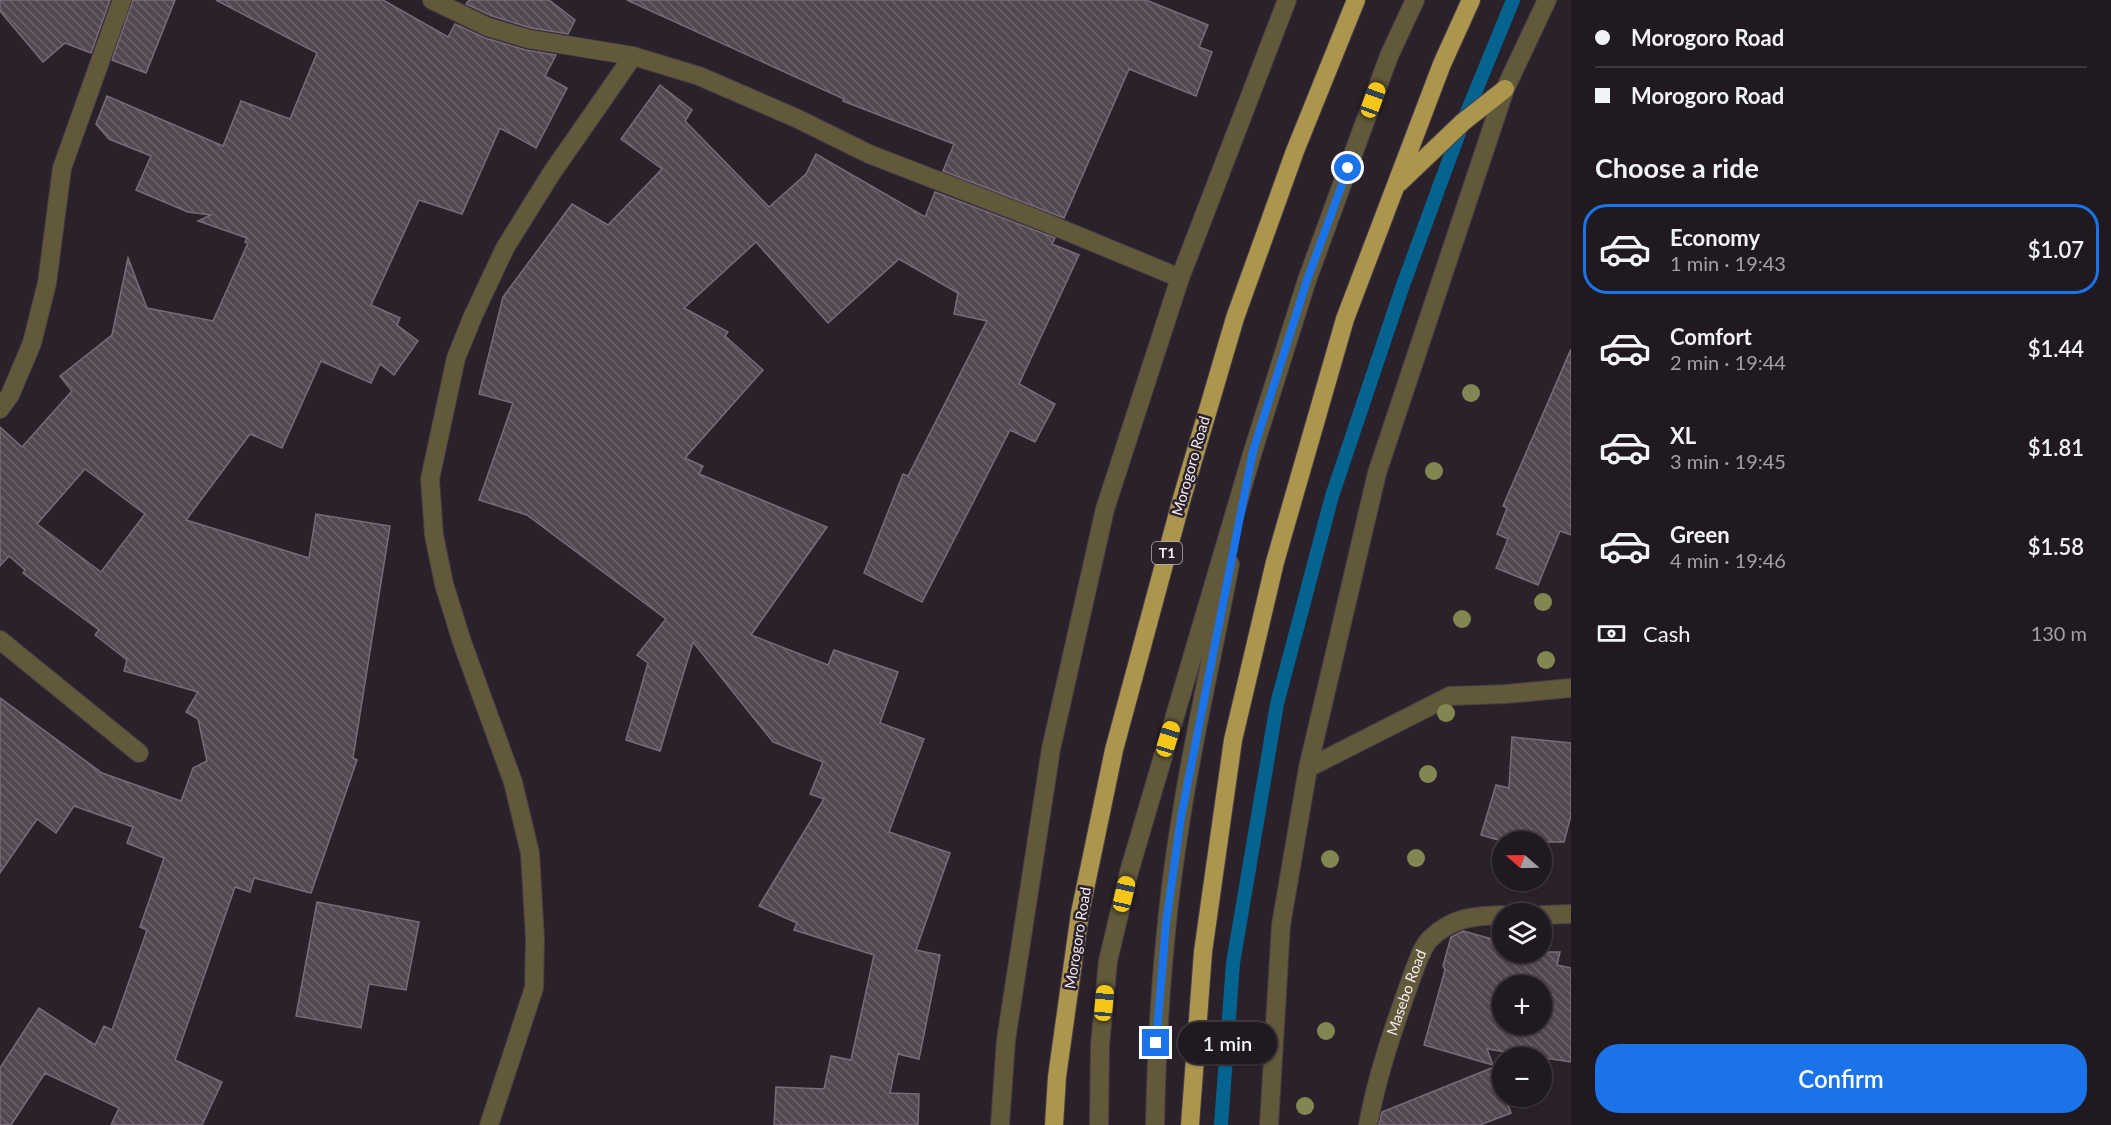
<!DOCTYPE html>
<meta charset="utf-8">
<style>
:root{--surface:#201920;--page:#282229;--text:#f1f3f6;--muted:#a2a0a5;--line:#3d383e;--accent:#1a73e8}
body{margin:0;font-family:Lato,sans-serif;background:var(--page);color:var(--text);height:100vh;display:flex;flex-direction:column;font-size:22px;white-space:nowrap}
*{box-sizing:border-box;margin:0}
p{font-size:20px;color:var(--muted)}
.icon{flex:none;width:33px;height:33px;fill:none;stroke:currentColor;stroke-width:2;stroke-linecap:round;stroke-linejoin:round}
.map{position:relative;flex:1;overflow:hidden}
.details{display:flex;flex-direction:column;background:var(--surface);width:540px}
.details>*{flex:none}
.top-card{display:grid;align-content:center;height:132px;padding:0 24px;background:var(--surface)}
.needle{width:39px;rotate:290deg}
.tools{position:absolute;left:1492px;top:831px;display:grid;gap:12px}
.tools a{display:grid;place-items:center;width:60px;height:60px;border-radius:50%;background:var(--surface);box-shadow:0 2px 4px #0004,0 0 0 2px var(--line);font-size:30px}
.end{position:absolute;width:27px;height:27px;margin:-14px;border:8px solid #1a73e8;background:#fff;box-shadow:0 0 0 3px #fff}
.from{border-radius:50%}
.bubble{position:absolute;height:42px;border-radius:21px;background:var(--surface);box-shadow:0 2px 4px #0004,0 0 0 2px var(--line);font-size:20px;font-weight:600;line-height:42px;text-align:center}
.car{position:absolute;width:18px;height:36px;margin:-18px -9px;border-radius:8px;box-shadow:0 0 4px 2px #0007;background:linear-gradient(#f5c518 24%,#345 0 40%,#f5c518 0 76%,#345 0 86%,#f5c518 0)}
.top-card b{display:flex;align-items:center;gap:21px;height:57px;font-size:22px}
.top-card b+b{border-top:2px solid var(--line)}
.top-card i{width:15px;height:15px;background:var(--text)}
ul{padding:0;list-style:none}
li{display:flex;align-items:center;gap:18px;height:90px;margin:0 12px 9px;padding:0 12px;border:3px solid transparent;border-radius:24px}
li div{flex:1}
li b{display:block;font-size:22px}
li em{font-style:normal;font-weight:600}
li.on{border-color:var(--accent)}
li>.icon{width:54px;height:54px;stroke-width:1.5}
h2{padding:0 24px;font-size:27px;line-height:72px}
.pay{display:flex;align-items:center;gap:15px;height:66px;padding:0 24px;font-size:22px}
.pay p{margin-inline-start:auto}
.action{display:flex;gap:12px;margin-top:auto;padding:12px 24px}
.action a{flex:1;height:69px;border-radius:24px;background:var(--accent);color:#fff;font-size:24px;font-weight:600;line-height:69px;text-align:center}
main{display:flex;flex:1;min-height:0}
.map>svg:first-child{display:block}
</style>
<main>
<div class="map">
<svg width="1571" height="1125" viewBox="0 0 1571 1125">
<defs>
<pattern id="building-back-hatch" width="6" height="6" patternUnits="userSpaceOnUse" patternTransform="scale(1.5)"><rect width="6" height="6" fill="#534752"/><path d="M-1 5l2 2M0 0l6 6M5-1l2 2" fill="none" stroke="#6c626b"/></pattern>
</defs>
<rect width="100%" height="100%" fill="#2b212b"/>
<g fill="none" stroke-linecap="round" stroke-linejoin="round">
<path stroke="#05648f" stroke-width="14" d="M1221,1125L1233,963L1277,704L1332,496L1403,285L1463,122L1513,0"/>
</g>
<g fill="url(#building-back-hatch)" stroke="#796c78" stroke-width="1.5" fill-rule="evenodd">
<path d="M0,0H110L91,53L65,43L43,62L0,11Z"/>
<path d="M133,0H175L146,73L112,60Z"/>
<path d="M216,0H383L448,37L455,24L485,38L526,50L556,55L545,76L567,88L536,148L500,128L462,214L419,200L371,305L400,318L397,325L418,341L394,375L380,364L371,383L321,361L282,448L250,434L186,520L309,558L316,514L390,526L353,758L357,760L311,893L254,878L250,892L235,887L175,1060L222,1082L202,1125H111L119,1108L45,1073L11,1125H0V1068L39,1008L95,1045L104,1026L112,1030L147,930L140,927L164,858L127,843L133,827L74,806L56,833L37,819L0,873V698L102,773L181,801L193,768L207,761L198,719L186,712L198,692L124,671L127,660L95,635L99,630L23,573L25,570L9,556L0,566V427L22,447L72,391L60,376L112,335L128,258L147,308L213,321L248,243L245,242L247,238L198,221L211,215L188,212L136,190L151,156L109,139L96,124L107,96L223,146L241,101L290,119L317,53ZM85,469L145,514L101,572L37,524Z"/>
<path d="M469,0H549L575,20L568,34L531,28L492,16L466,4Z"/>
<path d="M627,0H1146L1208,25L1199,47L1212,52L1196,96L1129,69L1064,218L943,171L954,144L843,101L844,99Z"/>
<path d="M660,85L692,110L685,121L769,207L806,174L816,154L925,217L935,192L1055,238L1052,244L1079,255L1019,384L1055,404L1035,442L1010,430L922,602L864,573L903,474L908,476L987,321L954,314L958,293L899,259L828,323L756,242L684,308L728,332L725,336L763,370L685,458L703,466L699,474L827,527L751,635L828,665L834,650L898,672L880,723L924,739L889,832L950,853L916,950L940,955L919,1059L898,1054L890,1093L919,1094L918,1125H774L776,1087L824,1089L831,1056L851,1060L874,955L794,930L797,923L759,906L824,799L810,794L823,762L773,742L693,642L660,751L626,740L648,663L637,655L666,619L527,515L479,500L513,403L479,394L503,297L572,204L608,225L662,169L621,139Z"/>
<path d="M1571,349V535L1560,531L1538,585L1496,568L1508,539L1497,534L1507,508L1503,506Z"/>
<path d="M1512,737L1571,743V815L1564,842H1505L1481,835L1496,785L1509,788Z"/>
<path d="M317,902L419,922L406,990L369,984L361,1028L296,1016Z"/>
<path d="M1463,931L1503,942V952H1560L1557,965L1571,968V1062L1487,1049L1493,1065L1424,1045L1445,970L1443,966L1451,937ZM1503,986H1542V1024H1503Z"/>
<path d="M1494,1067L1503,1091V1096H1505L1511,1113L1480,1125H1379L1382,1112Z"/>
</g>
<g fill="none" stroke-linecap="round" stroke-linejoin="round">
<defs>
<g id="service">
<path d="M1000,1125L1006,1040L1051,749L1105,509L1180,278L1287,0"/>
<path d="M1099,1125L1100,1045L1108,961L1129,872L1253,451L1307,280L1389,56L1415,0"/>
<path d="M1155,1125C1157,1022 1164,920 1181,818C1194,733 1214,649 1230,564"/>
<path d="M1269,1125L1281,925L1308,768L1377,473L1505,89L1547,0"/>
</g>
<g id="minor">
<path d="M432,0L488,27L529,39L633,56L699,76L796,118L869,154L1042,221L1180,278"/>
<path d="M0,409L10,395L32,343L47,283L62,168L122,0"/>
<path d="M0,640L139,753"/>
<path d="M1308,768L1450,696L1506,694L1571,688"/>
<path d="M1542,915L1571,914"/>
<path d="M489,1125L534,988L535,939L530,853L513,782L462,642L444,584L434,535L430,479L456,358L473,316L505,248L551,174L633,56"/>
<path id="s1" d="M1368,1125C1377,1075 1394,1027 1411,979C1416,967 1421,947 1431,938C1453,917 1474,916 1503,915"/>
</g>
<g id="trunk">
<path d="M1399,183L1463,122L1505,89"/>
<path d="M1054,1125L1057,1077L1080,913L1114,750L1182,498L1235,318L1295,151L1356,0"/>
<path d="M1190,1125L1203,952L1233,740L1275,562L1345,319L1442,64L1471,0"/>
</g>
</defs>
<use href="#service" stroke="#473d47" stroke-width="20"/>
<use href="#minor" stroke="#473d47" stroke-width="20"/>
<use href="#trunk" stroke="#473d47" stroke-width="20"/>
<use href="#service" stroke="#62593b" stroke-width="18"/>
<use href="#minor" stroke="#62593b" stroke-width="18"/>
<use href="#trunk" stroke="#ac964e" stroke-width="18"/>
</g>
<g fill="#828650">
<circle cx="1471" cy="393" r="9"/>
<circle cx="1434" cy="471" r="9"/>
<circle cx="1543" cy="602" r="9"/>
<circle cx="1462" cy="619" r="9"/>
<circle cx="1546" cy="660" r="9"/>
<circle cx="1446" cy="713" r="9"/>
<circle cx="1428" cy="774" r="9"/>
<circle cx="1416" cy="858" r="9"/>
<circle cx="1330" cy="859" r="9"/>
<circle cx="1326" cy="1031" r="9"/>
<circle cx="1305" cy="1106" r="9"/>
</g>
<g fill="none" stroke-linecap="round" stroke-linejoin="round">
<path stroke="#1a73e8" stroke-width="8" d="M1156,1043L1166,923L1181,817L1253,451L1307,280L1348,168"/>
</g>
<g text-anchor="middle" stroke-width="5" stroke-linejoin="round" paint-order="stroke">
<rect fill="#2b212b" stroke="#b7afb6" stroke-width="1.5" x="1152" y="542" width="30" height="22" rx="4.5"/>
<g font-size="14" font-weight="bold" fill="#f3ecf2">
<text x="1167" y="558">T1</text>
</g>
<g font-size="15" fill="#f3ecf2" stroke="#2b212b">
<text transform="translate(1191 466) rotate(-74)" y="5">Morogoro Road</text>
<text transform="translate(1078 938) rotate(-81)" y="5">Morogoro Road</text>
<text dy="5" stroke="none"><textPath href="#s1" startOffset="138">Masebo Road</textPath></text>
</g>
</g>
</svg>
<div class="tools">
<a><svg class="needle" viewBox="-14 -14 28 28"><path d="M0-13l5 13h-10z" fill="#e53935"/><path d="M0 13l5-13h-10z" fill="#a2a0a5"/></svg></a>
<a><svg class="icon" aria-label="layers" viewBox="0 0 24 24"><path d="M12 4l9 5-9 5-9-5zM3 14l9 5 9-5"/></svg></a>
<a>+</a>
<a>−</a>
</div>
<i class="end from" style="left:1348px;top:168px"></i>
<i class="end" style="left:1156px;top:1043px"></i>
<div class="bubble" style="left:1178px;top:1022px;width:99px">1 min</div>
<i class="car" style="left:1373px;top:100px;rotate:20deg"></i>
<i class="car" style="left:1168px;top:739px;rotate:17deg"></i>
<i class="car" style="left:1124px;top:894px;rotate:13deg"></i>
<i class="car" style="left:1104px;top:1003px;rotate:5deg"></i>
</div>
<section class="details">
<div class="top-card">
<b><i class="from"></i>Morogoro Road</b>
<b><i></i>Morogoro Road</b>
</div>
<h2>Choose a ride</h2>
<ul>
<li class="on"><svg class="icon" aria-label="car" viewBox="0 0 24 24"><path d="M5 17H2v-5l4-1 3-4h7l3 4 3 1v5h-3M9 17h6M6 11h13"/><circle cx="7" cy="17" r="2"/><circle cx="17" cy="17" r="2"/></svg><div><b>Economy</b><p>1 min · 19:43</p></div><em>$1.07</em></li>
<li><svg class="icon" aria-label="car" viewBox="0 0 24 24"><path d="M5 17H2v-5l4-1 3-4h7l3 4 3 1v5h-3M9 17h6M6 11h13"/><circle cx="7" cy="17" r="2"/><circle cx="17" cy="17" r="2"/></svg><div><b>Comfort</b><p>2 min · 19:44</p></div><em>$1.44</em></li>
<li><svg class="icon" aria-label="car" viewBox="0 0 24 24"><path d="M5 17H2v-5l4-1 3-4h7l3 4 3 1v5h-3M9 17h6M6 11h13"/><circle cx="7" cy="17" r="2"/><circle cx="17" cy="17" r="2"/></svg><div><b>XL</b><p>3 min · 19:45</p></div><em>$1.81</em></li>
<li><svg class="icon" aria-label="car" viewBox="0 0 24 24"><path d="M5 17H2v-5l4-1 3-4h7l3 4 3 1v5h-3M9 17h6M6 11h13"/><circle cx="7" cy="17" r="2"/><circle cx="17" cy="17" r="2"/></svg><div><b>Green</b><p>4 min · 19:46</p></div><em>$1.58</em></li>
</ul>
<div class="pay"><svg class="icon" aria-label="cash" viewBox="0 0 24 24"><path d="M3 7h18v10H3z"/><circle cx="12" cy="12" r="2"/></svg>Cash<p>130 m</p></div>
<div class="action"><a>Confirm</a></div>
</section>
</main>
